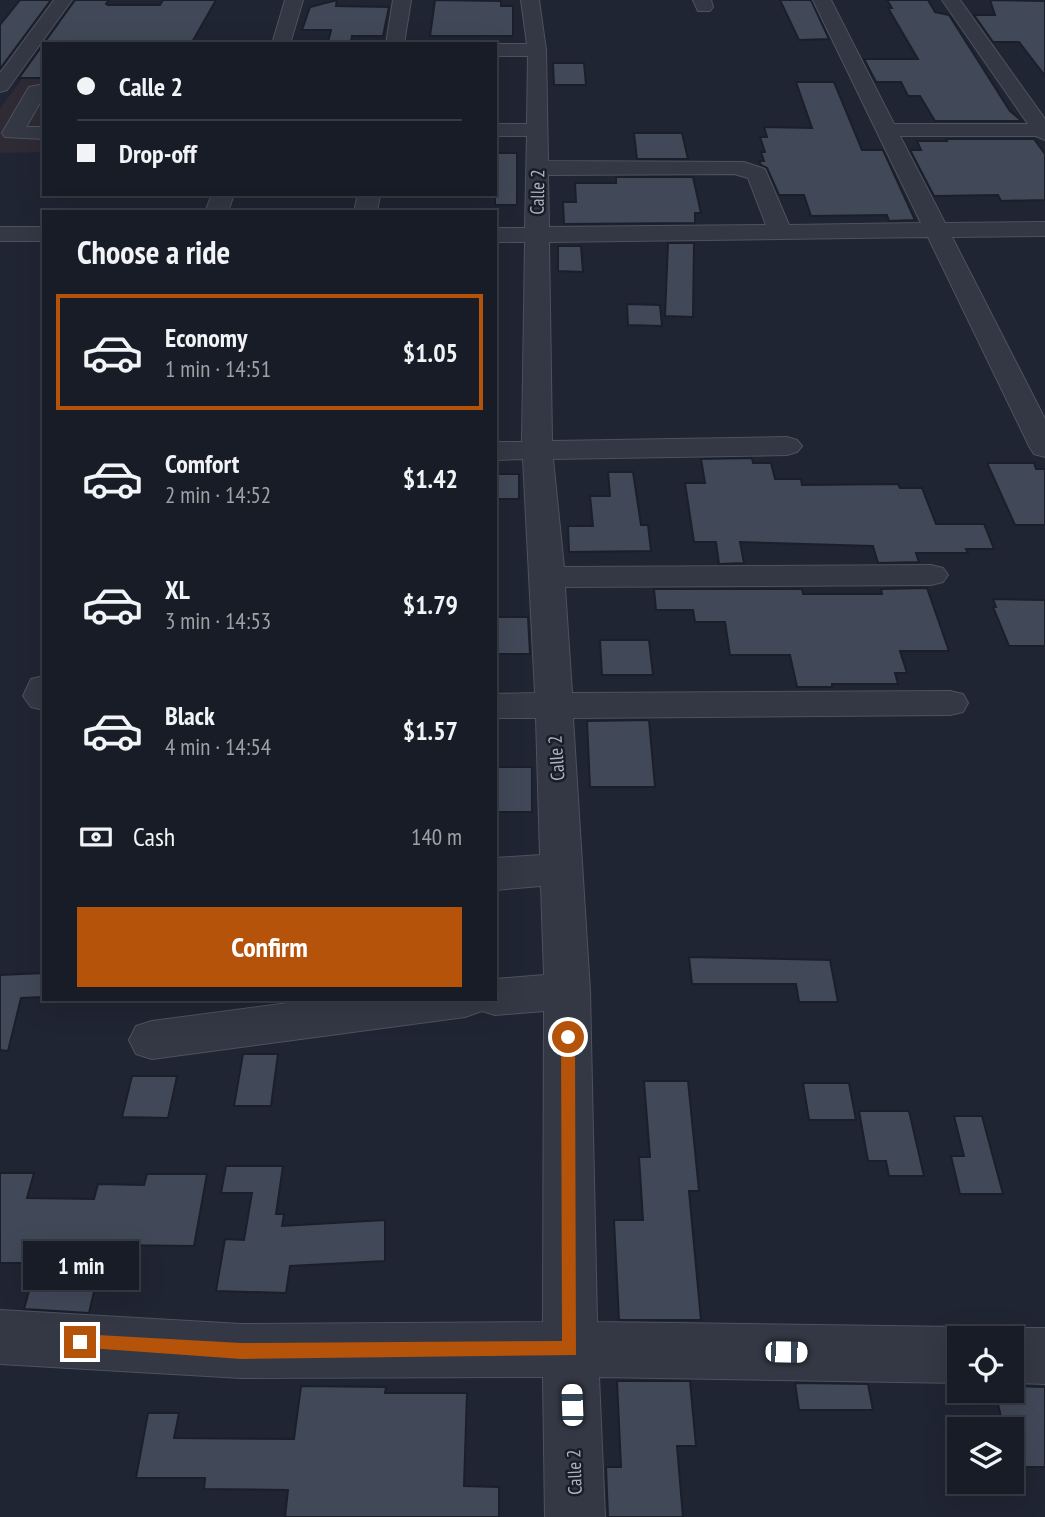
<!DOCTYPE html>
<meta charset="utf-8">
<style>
:root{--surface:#181c26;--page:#21252e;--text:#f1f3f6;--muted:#9fa1a7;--line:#363a43;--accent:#b45309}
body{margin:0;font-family:"PT Sans Narrow",sans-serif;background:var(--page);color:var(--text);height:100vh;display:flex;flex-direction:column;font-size:26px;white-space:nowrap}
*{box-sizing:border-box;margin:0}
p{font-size:23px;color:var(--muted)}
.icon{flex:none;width:38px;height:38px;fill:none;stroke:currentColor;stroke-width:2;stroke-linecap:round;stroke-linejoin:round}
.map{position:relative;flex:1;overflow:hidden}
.panel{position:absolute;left:42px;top:210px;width:455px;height:791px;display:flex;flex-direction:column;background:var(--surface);border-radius:0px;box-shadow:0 7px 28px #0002,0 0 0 2px var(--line)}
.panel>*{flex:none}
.guide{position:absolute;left:42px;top:42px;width:455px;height:154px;border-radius:0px;box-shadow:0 7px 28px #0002,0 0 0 2px var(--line);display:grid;align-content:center;height:154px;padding:0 35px;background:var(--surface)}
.tools{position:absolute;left:947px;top:1326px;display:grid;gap:14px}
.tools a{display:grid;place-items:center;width:77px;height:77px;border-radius:0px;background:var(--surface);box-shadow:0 7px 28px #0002,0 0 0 2px var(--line);font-size:35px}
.end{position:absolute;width:32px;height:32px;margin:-16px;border:9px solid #b45309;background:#fff;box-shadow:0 0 0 4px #fff}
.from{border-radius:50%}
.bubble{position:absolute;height:49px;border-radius:0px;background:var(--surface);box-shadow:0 7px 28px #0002,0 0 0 2px var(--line);font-size:23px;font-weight:700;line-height:49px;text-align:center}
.car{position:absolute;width:21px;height:42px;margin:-21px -10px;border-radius:9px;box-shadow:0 0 5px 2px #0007;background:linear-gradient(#fff 24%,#345 0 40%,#fff 0 76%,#345 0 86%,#fff 0)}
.guide b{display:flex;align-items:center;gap:24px;height:66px;font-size:26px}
.guide b+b{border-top:2px solid var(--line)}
.guide i{width:18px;height:18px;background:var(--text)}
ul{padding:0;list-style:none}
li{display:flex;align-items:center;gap:21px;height:116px;margin:0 14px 10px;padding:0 21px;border:4px solid transparent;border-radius:0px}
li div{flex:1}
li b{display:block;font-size:26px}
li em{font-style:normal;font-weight:700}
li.current{border-color:var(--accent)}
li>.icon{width:63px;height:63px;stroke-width:1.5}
h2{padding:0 35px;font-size:32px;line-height:84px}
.pay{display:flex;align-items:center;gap:18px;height:77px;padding:0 35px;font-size:26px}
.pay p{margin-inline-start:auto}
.cta{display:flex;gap:14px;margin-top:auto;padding:14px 35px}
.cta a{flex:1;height:80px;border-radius:0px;background:var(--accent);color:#fff;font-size:28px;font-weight:700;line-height:80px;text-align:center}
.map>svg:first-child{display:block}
</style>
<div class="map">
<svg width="1045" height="1517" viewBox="0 0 1045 1517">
<rect width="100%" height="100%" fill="#202533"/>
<path fill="#2e2b35" d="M44,48V152L0,153V109Z"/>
<g fill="#414858" stroke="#1b1f2a" stroke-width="2">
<path d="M20,0H51L0,69V25Z"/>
<path d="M75,0H109L106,4L108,5H160L163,0H216L191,44H44V78H19Z"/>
<path d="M337,0L336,6L389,7L383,36H352L351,42H328L331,30H302L310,7Z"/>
<path d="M435,0L501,1V6H513V36H430Z"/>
<path d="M780,0H811L829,39L799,40Z"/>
<path d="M887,0H928L935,12L949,15L1010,111L1022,121H935L920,96H908L901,82H876L864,59H918L888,8H892Z"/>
<path d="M990,0L1045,1V76L1019,42H993L974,15H995Z"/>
<path d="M553,63H584L586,85H554Z"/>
<path d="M796,82H834L862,150H883L915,220L889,221L887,215L811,216L804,195H779L767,168L761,165L759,161H764L761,152H765L760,137H767L764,127L812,128Z"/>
<path d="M634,133H682L688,159H637Z"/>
<path d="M946,139H1034L1045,154V200L1001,201L998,195L934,196L910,150H921L917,141H947Z"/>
<rect x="495" y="153" width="22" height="52"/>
<path d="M616,177H693L701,213H695V223L564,224L563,202H576L575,183H616Z"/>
<path d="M668,243H694L693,317L665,316Z"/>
<path d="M558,246H581L583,272L558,271Z"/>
<path d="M627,304L660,305L662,326L628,325Z"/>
<path d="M752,458L753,463H771L775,479H801L802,485L898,484L900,488H922L936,524H984L994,549H966L968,553H916L919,562L878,563L873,546L740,542L744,563L719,564L716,542H694L685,483H705L701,459Z"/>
<path d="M987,463H1034L1036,469H1045V525H1015Z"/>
<path d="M608,472H633L641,525H648L651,551L569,552L568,526H593L590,496H610Z"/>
<rect x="495" y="474" width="24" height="25"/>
<path d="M927,588L949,651H900L907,673H895L898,684H832V687H797L790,655H730L725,622H695L693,610H656L654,589H802L803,594H882L881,589Z"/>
<path d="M993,599L1045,600V646H1009L993,607H996Z"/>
<path d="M495,617H528L530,654H495Z"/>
<path d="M600,640H649L653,675H602Z"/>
<path d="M649,720L655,787H590L587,721Z"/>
<rect x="495" y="767" width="37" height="45"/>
<path d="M689,957L830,960L838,1002H799L796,984H692Z"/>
<path d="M44,973V997L21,998L8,1051L0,1050V975Z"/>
<path d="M243,1054H278L271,1106H234Z"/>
<path d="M132,1076H177L168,1118L122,1117Z"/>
<path d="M644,1081H688L699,1191H689L701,1320H619L614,1220H643L639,1157H650Z"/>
<path d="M803,1083H849L856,1120H809Z"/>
<path d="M859,1111H909L924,1176H889L886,1161H868Z"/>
<path d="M954,1116H982L1003,1194H960L951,1156H964Z"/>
<path d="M226,1166H283L276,1214H284L282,1226L385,1220V1261L290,1266L286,1293L216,1291L225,1239L244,1240L252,1193H221Z"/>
<path d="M0,1173H34L27,1198L94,1199L98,1184L144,1185L147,1174H207L194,1246L105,1245L89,1313L24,1309L37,1263H0Z"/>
<path d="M617,1381H690L696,1446H677L683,1517H608L606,1467H621Z"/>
<path d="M795,1383L868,1384L873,1410H799Z"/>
<path d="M301,1386L386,1387L385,1393H467L464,1486L499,1487V1517H285L288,1490L204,1489L205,1478H136L148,1413H179L174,1438L294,1439Z"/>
<path d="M1012,1386L1045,1387V1467H1012V1430H1004L995,1391H1012Z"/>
</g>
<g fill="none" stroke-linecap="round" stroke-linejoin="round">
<defs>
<g id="minor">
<path d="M54,0H72L7,90L0,92V73Z"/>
<path d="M285,0H303L290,44H272Z"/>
<path d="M393,0H411L404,44H386Z"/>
<path d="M521,0H539L546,50L548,161L744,162L765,169L789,225L921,223L813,0H831L894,124H1028L942,0H960L1045,119V140L1036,136H900L945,223L1045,222V236L952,237L1045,419V457L1034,454L1030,448L928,237L549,242L552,441L787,437L797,440L802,446L797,452L787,455L553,459L564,567L931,565L943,568L948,575L943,582L931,585L565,587L572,693L950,691L963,694L968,703L963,712L950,715L573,718L590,991L597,1322L959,1327L980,1339H959V1383L599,1377L605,1517H545L543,1377L241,1378L0,1364V1310L241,1324L543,1322L544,1011L495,1015L482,1011L465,1017L152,1059L136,1054L129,1040L136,1026L152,1021L319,999H495V979L544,975L541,886L495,890V858L540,855L536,718H495V694L535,693L523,459L495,460V442H522L525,242H495V228H525L527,136H495V124H527L528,56H495V44H527ZM734,174L748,178L766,225L549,227L548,175Z"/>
<path d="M693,0H711L713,7L710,11H698Z"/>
<path d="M44,84V96L26,127H44V139L5,137L2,133L29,87Z"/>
<path d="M212,194H234L228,212H205Z"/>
<path d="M358,194H380L377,212H354Z"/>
<rect x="0" y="227" width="44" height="14"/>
<path d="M44,676V710L31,707L23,696L31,679Z"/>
<path d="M1012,1328H1045V1384L1012,1383V1339H991Z"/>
</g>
</defs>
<use href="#minor" stroke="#4e525f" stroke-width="2"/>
<use href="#minor" fill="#333844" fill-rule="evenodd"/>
</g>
<path fill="#b45309" d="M568,1031L575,1037L576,1355L241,1359L75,1347V1336L80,1334L241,1343L562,1341L561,1037Z"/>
<g text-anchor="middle" stroke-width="5" stroke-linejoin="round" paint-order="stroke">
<g font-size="19" fill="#adb2c1" stroke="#191d28">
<text transform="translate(537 192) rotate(-89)" y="7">Calle 2</text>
<text transform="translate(556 758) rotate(-94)" y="7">Calle 2</text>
<text transform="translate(574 1472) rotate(-92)" y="7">Calle 2</text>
</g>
</g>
</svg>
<div class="tools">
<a><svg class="icon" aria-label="locate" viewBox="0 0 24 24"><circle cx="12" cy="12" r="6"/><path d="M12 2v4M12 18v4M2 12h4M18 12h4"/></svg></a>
<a><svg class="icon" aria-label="layers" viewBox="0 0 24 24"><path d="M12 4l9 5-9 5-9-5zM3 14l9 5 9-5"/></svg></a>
</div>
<i class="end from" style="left:568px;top:1037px"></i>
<i class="end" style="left:80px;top:1342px"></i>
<div class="bubble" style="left:23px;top:1241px;width:116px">1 min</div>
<i class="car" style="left:786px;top:1352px;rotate:91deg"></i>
<i class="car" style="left:572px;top:1405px;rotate:358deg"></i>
<div class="guide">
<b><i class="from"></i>Calle 2</b>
<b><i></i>Drop-off</b>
</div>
<section class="panel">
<h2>Choose a ride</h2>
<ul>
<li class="current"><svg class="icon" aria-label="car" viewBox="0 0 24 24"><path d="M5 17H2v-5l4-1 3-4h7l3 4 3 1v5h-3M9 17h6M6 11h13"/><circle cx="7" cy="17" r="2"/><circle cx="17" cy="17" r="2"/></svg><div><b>Economy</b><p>1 min · 14:51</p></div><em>$1.05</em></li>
<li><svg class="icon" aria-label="car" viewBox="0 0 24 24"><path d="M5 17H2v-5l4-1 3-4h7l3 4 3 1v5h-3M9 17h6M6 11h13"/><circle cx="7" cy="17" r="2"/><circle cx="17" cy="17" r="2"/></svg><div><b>Comfort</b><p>2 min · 14:52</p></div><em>$1.42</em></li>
<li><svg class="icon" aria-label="car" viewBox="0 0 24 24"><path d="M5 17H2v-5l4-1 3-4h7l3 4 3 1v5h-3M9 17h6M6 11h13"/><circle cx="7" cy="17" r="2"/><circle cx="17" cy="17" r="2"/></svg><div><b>XL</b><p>3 min · 14:53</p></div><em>$1.79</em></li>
<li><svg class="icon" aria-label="car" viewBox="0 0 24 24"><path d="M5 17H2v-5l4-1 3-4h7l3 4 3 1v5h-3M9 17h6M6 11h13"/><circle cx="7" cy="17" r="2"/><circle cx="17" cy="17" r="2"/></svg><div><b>Black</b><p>4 min · 14:54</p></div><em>$1.57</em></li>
</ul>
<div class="pay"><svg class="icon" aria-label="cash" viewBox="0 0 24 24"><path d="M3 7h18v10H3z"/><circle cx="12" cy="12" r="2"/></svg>Cash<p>140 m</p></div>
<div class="cta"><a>Confirm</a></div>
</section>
</div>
